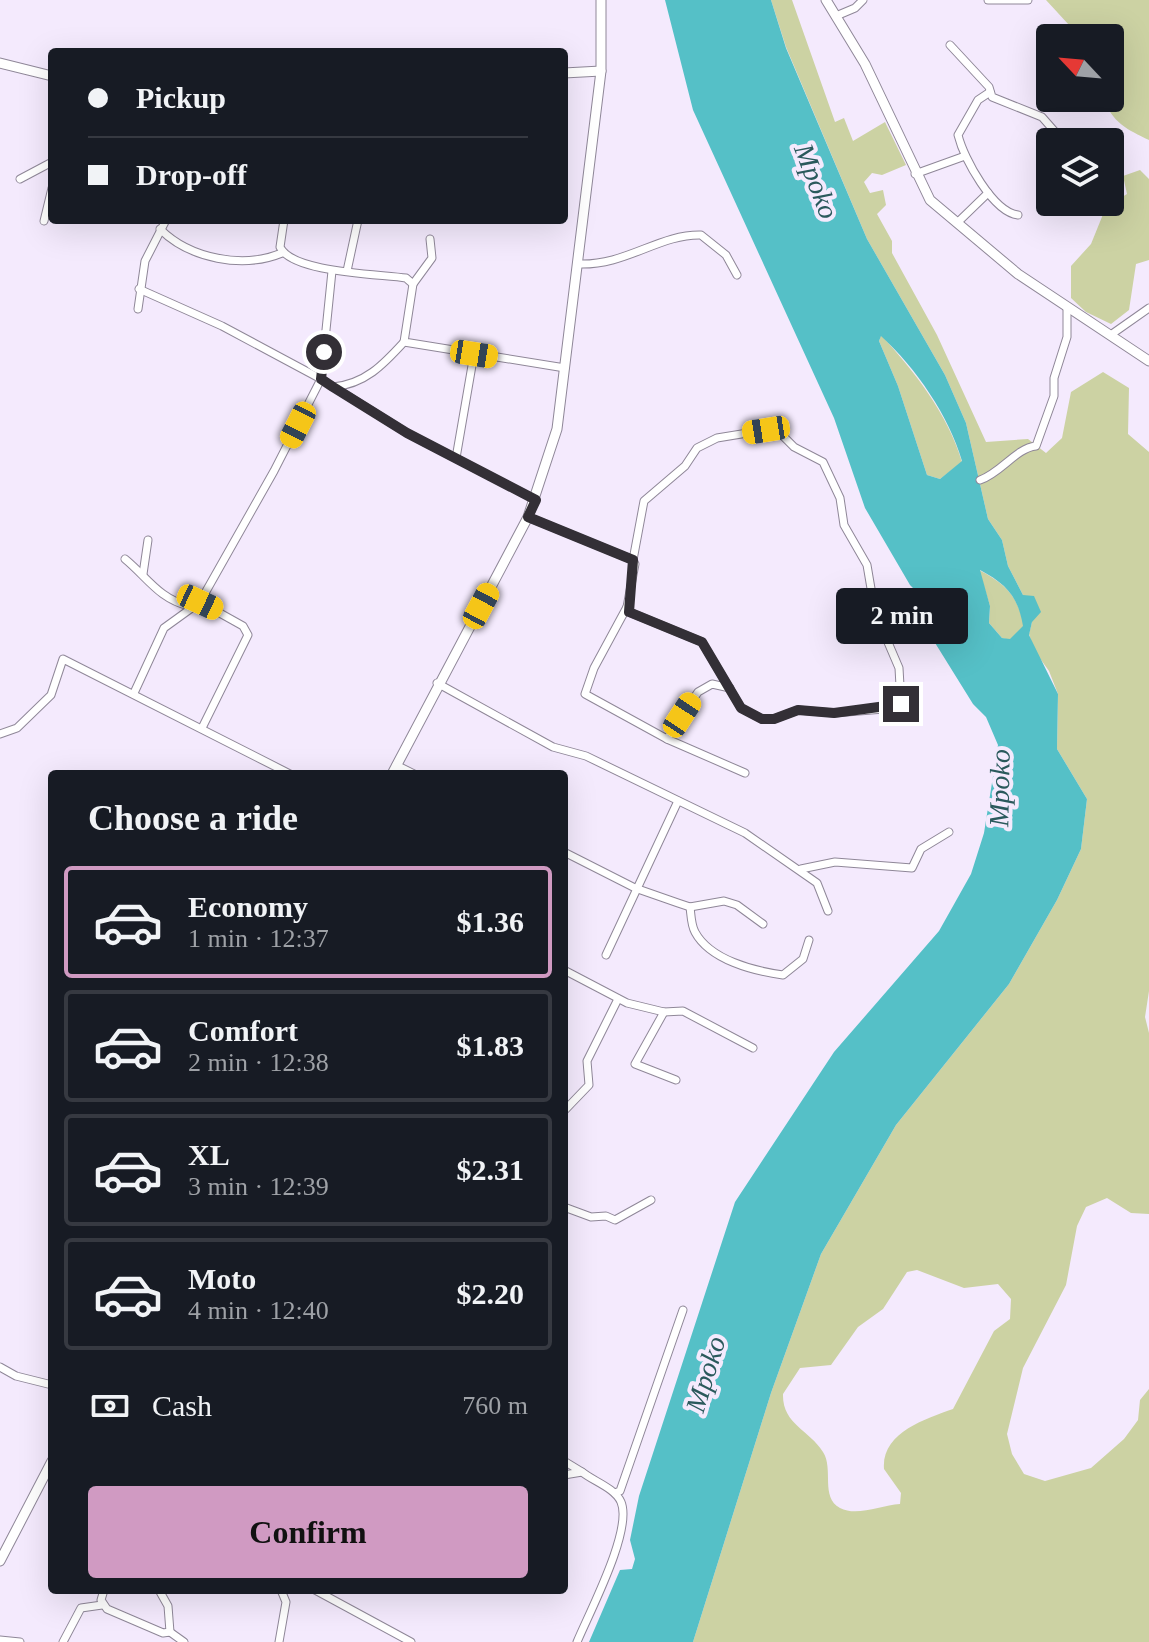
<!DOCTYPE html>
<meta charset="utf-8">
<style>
:root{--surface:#171b24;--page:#242831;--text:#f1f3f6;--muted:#9ea1a6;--line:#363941;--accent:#d09ac2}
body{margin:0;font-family:Georgia,serif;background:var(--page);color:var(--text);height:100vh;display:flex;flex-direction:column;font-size:30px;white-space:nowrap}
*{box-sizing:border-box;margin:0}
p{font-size:26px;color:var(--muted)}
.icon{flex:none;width:44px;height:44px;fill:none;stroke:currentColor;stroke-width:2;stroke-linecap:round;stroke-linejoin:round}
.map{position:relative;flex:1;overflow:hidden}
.panel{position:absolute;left:48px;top:770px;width:520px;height:824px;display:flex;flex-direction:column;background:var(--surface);border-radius:8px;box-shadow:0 8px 32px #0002}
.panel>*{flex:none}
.top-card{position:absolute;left:48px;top:48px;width:520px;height:176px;border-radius:8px;box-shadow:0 8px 32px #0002;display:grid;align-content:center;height:176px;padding:0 40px;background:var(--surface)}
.needle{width:52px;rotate:296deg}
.tools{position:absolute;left:1036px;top:24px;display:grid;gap:16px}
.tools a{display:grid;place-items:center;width:88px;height:88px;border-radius:8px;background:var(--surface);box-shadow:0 8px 32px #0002;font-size:40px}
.end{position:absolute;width:36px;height:36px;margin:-18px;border:10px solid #332f36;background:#fff;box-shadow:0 0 0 4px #fff}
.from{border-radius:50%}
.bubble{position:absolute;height:56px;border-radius:8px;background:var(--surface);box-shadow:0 8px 32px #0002;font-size:26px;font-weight:800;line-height:56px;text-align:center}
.car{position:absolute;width:24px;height:48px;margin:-24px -12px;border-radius:10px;box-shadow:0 0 6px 2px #0007;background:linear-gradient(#f5c518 24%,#345 0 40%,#f5c518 0 76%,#345 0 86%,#f5c518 0)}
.top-card b{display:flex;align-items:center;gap:28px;height:76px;font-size:30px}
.top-card b+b{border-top:2px solid var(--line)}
.top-card i{width:20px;height:20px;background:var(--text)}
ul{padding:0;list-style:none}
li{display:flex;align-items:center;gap:24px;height:112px;margin:0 16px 12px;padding:0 24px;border:4px solid var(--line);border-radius:8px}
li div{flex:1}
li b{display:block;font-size:30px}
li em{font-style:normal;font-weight:800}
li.selected{border-color:var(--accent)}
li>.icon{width:72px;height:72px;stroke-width:1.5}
h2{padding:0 40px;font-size:36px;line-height:96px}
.pay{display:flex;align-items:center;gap:20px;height:88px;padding:0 40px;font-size:30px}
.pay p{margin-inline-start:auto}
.cta{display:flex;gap:16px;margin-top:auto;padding:16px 40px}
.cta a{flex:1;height:92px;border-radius:8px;background:var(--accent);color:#111;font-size:32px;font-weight:800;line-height:92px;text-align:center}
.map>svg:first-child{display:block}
</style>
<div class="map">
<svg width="1149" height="1642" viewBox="0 0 1149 1642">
<rect width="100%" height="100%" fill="#f4eafd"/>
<g fill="#ccd2a3" fill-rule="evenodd">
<path d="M771,0H792L835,122L844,118L853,141L885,122L906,165L882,175L872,173L864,182L870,193L883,190L886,205L877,214L892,241V253L937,335L986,442L1028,439L1046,453L1062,438L1071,392L1103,372L1129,388L1128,434L1149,452V991L1145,1017L1149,1033V1214L1131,1213L1107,1198L1086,1207L1077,1226L1066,1285L1023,1368L1007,1434L1012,1454L1024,1474L1045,1481L1091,1468L1124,1439L1138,1420L1140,1400L1149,1389V1642H693L771,1393L821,1254L896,1125L1009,984L1057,900L1081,849L1087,799L1057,749L1058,694L1049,671L1034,650L1029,634L1032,622L1023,595L1008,566L1002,540L988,519L966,423L945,375L867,239L786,47ZM917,1270L964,1288L998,1284L1011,1299L1010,1319L994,1331L953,1409C925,1419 881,1433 884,1469L901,1493L900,1504C881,1505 857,1517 840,1508C820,1497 834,1469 823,1452C809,1430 782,1424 783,1394L800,1368L831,1365L858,1327L883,1309L907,1272Z"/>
<path d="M1046,0H1149V140C1128,130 1111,122 1104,98H1110V38H1081Z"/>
<path d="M1140,170L1149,179V260L1136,264L1129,310L1111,324L1086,312L1071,298V266L1091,244L1106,207L1127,194L1123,176Z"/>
<path d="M881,335C914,371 948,414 962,462L940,479L927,475L898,386L879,341Z"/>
<path d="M979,570C1006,584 1018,596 1024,626L1010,640L1002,638L989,623L990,606Z"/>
</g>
<path fill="#55c0c7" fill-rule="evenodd" d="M665,0H771L786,48L867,239L945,375L966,423L988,519L1002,540L1008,566L1023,595L1034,596L1041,612L1032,622L1029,635L1058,694L1057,749L1087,799L1081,849L1057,900L1009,984L896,1125L821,1254L771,1393L693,1642H589L620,1570L632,1569L635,1559L630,1540L639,1496L735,1202L834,1052L939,931L971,874L984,833L998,745L986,717L973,704L932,638L919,609L923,606L921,596L910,585L865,508L834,418L693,110ZM881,336C916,368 949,416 962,461L940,479L927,475L898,386L879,341ZM980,570C1006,584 1018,596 1023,626L1010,639L1002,638L989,623L990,606Z"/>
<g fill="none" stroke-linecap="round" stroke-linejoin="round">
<defs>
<g id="minor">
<path d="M988,0H1028"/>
<path d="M836,16L855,8L863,0"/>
<path d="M950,45L989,87L992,97L1042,117L1064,142"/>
<path d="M990,92L978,100L958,135C964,159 993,212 1018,215"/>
<path d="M915,174L965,156"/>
<path d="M20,179L52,162"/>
<path d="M284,220L280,247C292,273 380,274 406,278L413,284L404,342L565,368"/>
<path d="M44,221L52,188"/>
<path d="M957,223L988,193"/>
<path d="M160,229C190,259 243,269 282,253"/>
<path d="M578,264C626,266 659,234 701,235L726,255L737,275"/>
<path d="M347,271L358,220"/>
<path d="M413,284L432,258L430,239"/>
<path d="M139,289L222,326L321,379L407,433L536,500"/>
<path d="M138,309L145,261L166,220"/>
<path d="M1112,334L1149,308"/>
<path d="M333,387C365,384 383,365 404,342"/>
<path d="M456,458L474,354"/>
<path d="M980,480C1001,473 1016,448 1036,446L1054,396V378L1067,337V308"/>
<path d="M528,517L633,560L644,501L685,466L697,448L717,438L766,430L781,434L794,447L823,462L840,498L844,525L867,565L875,612L899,668L901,704L884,709L834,713L798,710L774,719H762L741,708L702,642L629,612L627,607L635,564L633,560"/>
<path d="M125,559C147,577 159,599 189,606"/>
<path d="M143,574L148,540"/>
<path d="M627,607L594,668L585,694L667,739L745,773"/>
<path d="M437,683L553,747L586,756L745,833L817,883L828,911"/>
<path d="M134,693L164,628L200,602"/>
<path d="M202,728L248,635L243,626L200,602L274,471L321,379L332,271"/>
<path d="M0,734L17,728L51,695L63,659L290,774"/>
<path d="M667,739L698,692L712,684L730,688"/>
<path d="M396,765L414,774"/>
<path d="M564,852L635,888L678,903L690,907L724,901L737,905L763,924"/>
<path d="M801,869L835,862L912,868L921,849L949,832"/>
<path d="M690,907C691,914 691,925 695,932C710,960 754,971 783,975L803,959L809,940"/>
<path d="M606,955L678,801"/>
<path d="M564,970L627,1003L664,1012L683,1011L753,1048"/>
<path d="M664,1012L635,1064L676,1080"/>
<path d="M564,1111L589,1085L587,1061L618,999"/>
<path d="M564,1207L591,1217L606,1216L615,1220L651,1200"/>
<path d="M0,1367L16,1376L52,1385"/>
<path d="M564,1461L582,1472"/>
<path d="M564,1475L582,1472C593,1481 615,1488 621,1502C633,1530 589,1613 577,1642"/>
<path d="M615,1493L620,1491L683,1310"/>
<path d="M104,1590L101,1600L107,1609L163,1633L170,1632L184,1642"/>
<path d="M159,1590L168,1606L170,1632"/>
<path d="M315,1590L411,1642"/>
<path d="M0,1640L20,1642"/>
<path d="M63,1642L81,1608L102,1605"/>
<path d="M279,1642L286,1602L281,1590"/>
</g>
<g id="tertiary">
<path d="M826,0L865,64L930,200L1018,274L1149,361"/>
<path d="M0,63L52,76"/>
<path d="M564,73L601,71"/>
<path d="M392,774L528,517L557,429L601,71V0"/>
<path d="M0,1561L52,1461"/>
</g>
</defs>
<use href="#minor" stroke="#8f8798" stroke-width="9"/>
<use href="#tertiary" stroke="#8f8798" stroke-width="11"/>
<use href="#minor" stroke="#fff" stroke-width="7"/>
<use href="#tertiary" stroke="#fff" stroke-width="9"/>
</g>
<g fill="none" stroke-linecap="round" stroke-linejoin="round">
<path stroke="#332f36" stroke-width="10" d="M324,352L321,379L333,387L407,433L536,500L528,517L633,560L629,612L702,642L741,708L762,719H774L798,710L834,713L901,704"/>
</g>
<g text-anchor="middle" stroke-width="8" stroke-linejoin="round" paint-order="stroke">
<g font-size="28" font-style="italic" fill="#2a595c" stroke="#f4eafd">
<text transform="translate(817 181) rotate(69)" y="10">Mpoko</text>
<text transform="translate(999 788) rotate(-89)" y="10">Mpoko</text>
<text transform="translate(705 1374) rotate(-73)" y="10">Mpoko</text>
</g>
</g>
</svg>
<div class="tools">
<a><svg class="needle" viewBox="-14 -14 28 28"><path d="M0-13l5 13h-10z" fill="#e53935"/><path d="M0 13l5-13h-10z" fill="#9ea1a6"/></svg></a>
<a><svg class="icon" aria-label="layers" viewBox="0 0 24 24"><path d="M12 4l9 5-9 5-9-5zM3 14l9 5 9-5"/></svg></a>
</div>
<i class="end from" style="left:324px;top:352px"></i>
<i class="end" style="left:901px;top:704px"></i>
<div class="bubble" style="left:836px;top:588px;width:132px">2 min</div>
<i class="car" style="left:474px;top:354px;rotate:99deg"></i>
<i class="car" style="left:298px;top:425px;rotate:207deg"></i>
<i class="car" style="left:766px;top:430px;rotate:261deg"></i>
<i class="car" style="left:200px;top:602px;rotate:115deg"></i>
<i class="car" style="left:481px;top:606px;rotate:28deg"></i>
<i class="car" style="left:682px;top:715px;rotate:33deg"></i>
<div class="top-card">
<b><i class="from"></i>Pickup</b>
<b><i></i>Drop-off</b>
</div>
<section class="panel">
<h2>Choose a ride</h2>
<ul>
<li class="selected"><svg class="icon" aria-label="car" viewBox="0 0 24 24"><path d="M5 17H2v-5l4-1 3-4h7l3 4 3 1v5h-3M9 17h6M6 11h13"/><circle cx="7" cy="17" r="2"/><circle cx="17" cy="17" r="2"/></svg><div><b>Economy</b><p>1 min · 12:37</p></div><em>$1.36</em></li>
<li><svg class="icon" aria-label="car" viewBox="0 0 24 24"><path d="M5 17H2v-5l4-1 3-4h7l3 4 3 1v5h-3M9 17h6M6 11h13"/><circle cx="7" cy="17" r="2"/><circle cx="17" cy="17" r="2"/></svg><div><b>Comfort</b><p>2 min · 12:38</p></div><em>$1.83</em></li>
<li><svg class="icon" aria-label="car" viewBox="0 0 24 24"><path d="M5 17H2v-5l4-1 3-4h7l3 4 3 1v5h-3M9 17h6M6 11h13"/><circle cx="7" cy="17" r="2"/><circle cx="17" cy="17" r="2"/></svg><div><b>XL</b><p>3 min · 12:39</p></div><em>$2.31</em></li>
<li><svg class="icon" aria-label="car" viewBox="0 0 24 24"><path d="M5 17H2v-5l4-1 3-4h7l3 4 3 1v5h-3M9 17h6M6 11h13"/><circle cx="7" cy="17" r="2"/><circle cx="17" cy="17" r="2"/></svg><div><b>Moto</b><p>4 min · 12:40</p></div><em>$2.20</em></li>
</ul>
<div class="pay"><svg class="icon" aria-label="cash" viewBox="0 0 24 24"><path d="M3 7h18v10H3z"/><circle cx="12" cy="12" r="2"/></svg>Cash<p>760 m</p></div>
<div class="cta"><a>Confirm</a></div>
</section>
</div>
